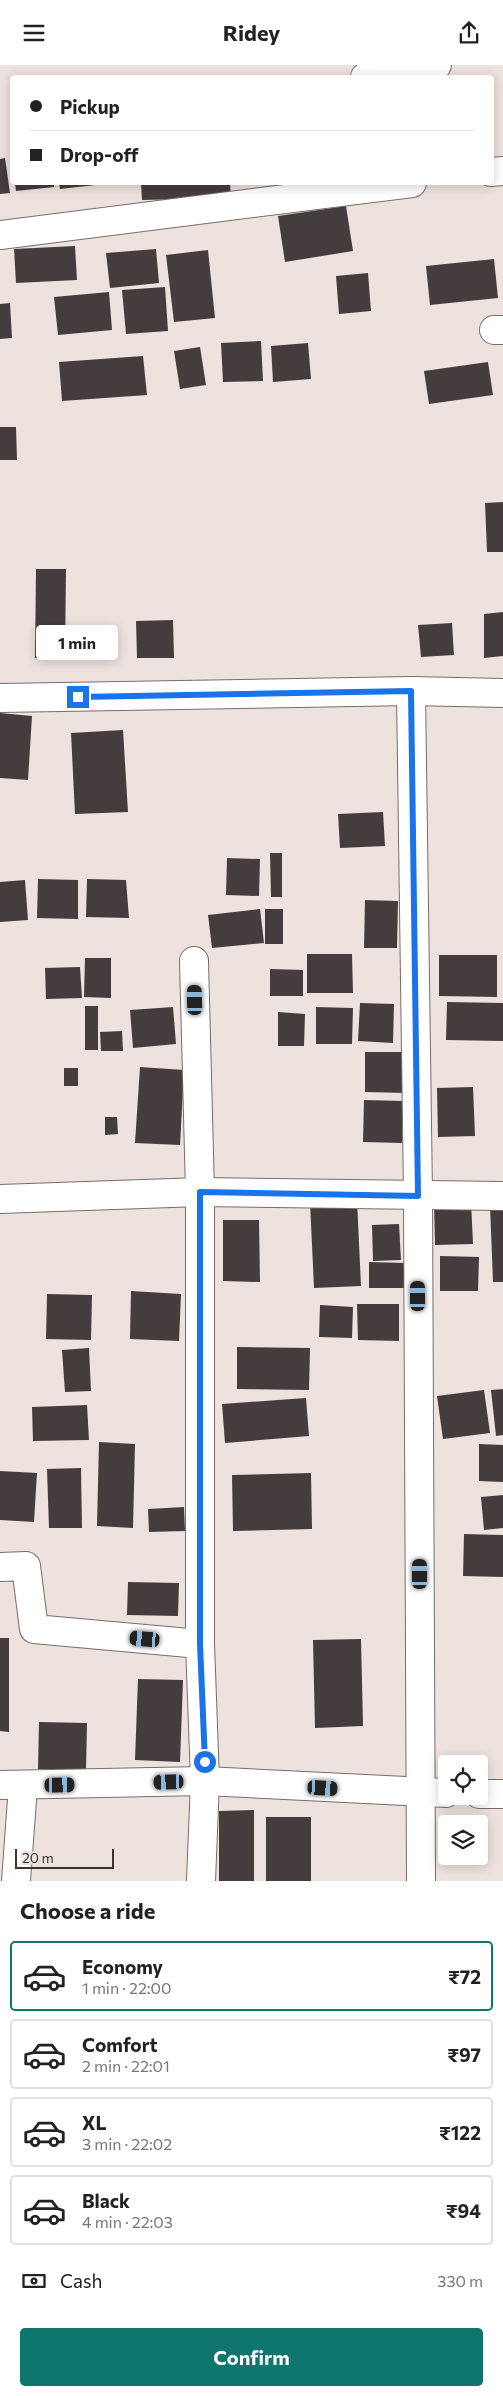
<!DOCTYPE html>
<meta charset="utf-8">
<style>
:root{--surface:#fff;--page:#f6f6f6;--text:#222;--muted:#767676;--line:#e0e0e0;--accent:#0f766e}
body{margin:0;font-family:Commissioner,sans-serif;background:var(--page);color:var(--text);height:100vh;display:flex;flex-direction:column;font-size:19px;white-space:nowrap}
*{box-sizing:border-box;margin:0}
p{font-size:16px;color:var(--muted)}
.icon{flex:none;width:28px;height:28px;fill:none;stroke:currentColor;stroke-width:2;stroke-linecap:round;stroke-linejoin:round}
.map{position:relative;height:1816px;overflow:hidden}
.details{display:flex;flex-direction:column;background:var(--surface);flex:1}
.details>*{flex:none}
.banner{position:absolute;left:10px;top:10px;width:484px;height:110px;border-radius:5px;box-shadow:0 2px 12px #0003;display:grid;align-content:center;height:110px;padding:0 20px;background:var(--surface)}
.fabs{position:absolute;left:438px;top:1690px;display:grid;gap:10px}
.fabs a{display:grid;place-items:center;width:50px;height:50px;border-radius:5px;background:var(--surface);box-shadow:0 2px 12px #0003;font-size:25px}
.scale{position:absolute;left:15px;bottom:12px;width:99px;box-sizing:border-box;padding-left:5px;border:2px solid #383432;border-top:0;font-size:14px;line-height:18px;white-space:nowrap;color:#383432;-webkit-text-stroke:4px #ede2de;paint-order:stroke}
.end{position:absolute;width:22px;height:22px;margin:-11px;border:6px solid #1a73e8;background:#fff;box-shadow:0 0 0 2px #fff}
.from{border-radius:50%}
.bubble{position:absolute;height:35px;border-radius:5px;background:var(--surface);box-shadow:0 2px 12px #0003;font-size:16px;font-weight:700;line-height:35px;text-align:center}
.car{position:absolute;width:15px;height:30px;margin:-15px -8px;border-radius:6px;box-shadow:0 0 4px 1px #0007;background:linear-gradient(#222 24%,#8ab4d8 0 40%,#222 0 76%,#8ab4d8 0 86%,#222 0)}
.banner b{display:flex;align-items:center;gap:18px;height:48px;font-size:19px}
.banner b+b{border-top:1px solid var(--line)}
.banner i{width:12px;height:12px;background:var(--text)}
ul{padding:0;list-style:none}
li{display:flex;align-items:center;gap:15px;height:70px;margin:0 10px 8px;padding:0 10px;border:2px solid var(--line);border-radius:5px}
li div{flex:1}
li b{display:block;font-size:19px}
li em{font-style:normal;font-weight:700}
li.current{border-color:var(--accent)}
li>.icon{width:45px;height:45px;stroke-width:1.5}
h2{padding:0 20px;font-size:22px;line-height:60px}
.pay{display:flex;align-items:center;gap:12px;height:55px;padding:0 20px;font-size:19px}
.pay p{margin-inline-start:auto}
.primary-button{display:flex;gap:10px;margin-top:auto;padding:10px 20px}
.primary-button a{flex:1;height:58px;border-radius:5px;background:var(--accent);color:#fff;font-size:20px;font-weight:700;line-height:58px;text-align:center}
header{display:flex;justify-content:space-between;align-items:center;height:65px;padding:0 20px;background:var(--surface);font-size:22px;font-weight:700}
.map>svg:first-child{display:block}
</style>
<header><svg class="icon" aria-label="menu" viewBox="0 0 24 24"><path d="M4 6h16M4 12h16M4 18h16"/></svg>Ridey<svg class="icon" aria-label="share" viewBox="0 0 24 24"><path d="M12 15V3M7 8l5-5 5 5M5 13v7h14v-7"/></svg></header>
<div class="map">
<svg width="503" height="1816" viewBox="0 0 503 1816">
<rect width="100%" height="100%" fill="#ede2de"/>
<g fill="#453c3e">
<path d="M5,93L10,128L0,129V94Z"/>
<path d="M15,118H54V122L16,126Z"/>
<path d="M59,118H104V119L60,124Z"/>
<path d="M141,118H230L231,133L142,135Z"/>
<path d="M346,141L353,186L285,197L278,151Z"/>
<path d="M75,181L77,215L16,218L14,184Z"/>
<path d="M156,184L159,218L110,223L106,188Z"/>
<path d="M208,185L215,253L174,257L166,190Z"/>
<path d="M494,194L498,233L430,240L426,201Z"/>
<path d="M368,208L371,246L339,249L336,211Z"/>
<path d="M165,222L168,266L126,269L122,225Z"/>
<path d="M109,227L112,265L58,270L54,232Z"/>
<path d="M10,238L12,273L0,274V239Z"/>
<path d="M261,276L263,316L223,317L221,278Z"/>
<path d="M308,278L311,314L273,317L271,281Z"/>
<path d="M200,282L206,320L180,324L174,286Z"/>
<path d="M143,291L147,330L62,336L59,297Z"/>
<path d="M488,297L493,330L429,339L424,306Z"/>
<path d="M0,362H16L17,395H0Z"/>
<path d="M503,437V487H487L485,438Z"/>
<path d="M36,504H66L65,593H35Z"/>
<path d="M503,547V591L484,593V549Z"/>
<path d="M173,555L174,593H137L136,556Z"/>
<path d="M452,558L454,590L421,592L418,560Z"/>
<path d="M0,648L32,651L28,715L0,713Z"/>
<path d="M123,665L128,747L75,749L71,668Z"/>
<path d="M383,747L385,781L340,783L338,749Z"/>
<path d="M270,788H282V832H271Z"/>
<path d="M227,793L260,794L259,831L226,830Z"/>
<path d="M38,814L78,815V854L37,853Z"/>
<path d="M87,814L126,815L129,853L86,852Z"/>
<path d="M25,815L28,855L0,857V817Z"/>
<path d="M365,835L398,836L397,883H364Z"/>
<path d="M260,844L264,878L212,883L208,850Z"/>
<rect x="265" y="844" width="18" height="35"/>
<path d="M307,889H352L353,928H307Z"/>
<path d="M439,890H497V932L439,931Z"/>
<path d="M85,893H111V933L84,932Z"/>
<path d="M80,902L82,933L46,934L45,903Z"/>
<path d="M270,904L303,905V931H270Z"/>
<path d="M447,937L503,938V976L446,975Z"/>
<path d="M360,938L394,939L393,978L358,976Z"/>
<rect x="85" y="941" width="13" height="44"/>
<path d="M173,942L176,979L133,983L130,945Z"/>
<path d="M316,942L353,943L352,979H316Z"/>
<path d="M278,947L305,949L304,981H278Z"/>
<path d="M122,966L123,986H101L100,967Z"/>
<path d="M365,987H406V1028L365,1027Z"/>
<path d="M140,1002L184,1005L180,1080L135,1078Z"/>
<rect x="64" y="1003" width="14" height="18"/>
<path d="M473,1022L475,1071L438,1072L437,1023Z"/>
<path d="M364,1035L403,1036L402,1078L363,1077Z"/>
<path d="M105,1052H117L118,1069L105,1070Z"/>
<path d="M357,1135L361,1221L314,1223L310,1137Z"/>
<path d="M471,1136L473,1179L435,1180L434,1137Z"/>
<path d="M503,1139V1217H493L490,1140Z"/>
<path d="M223,1155H259L260,1217L223,1216Z"/>
<path d="M399,1159L401,1195L373,1196L372,1160Z"/>
<path d="M440,1191L479,1192L478,1226H440Z"/>
<path d="M369,1197L405,1198L404,1223H369Z"/>
<path d="M131,1226L181,1229L179,1276L130,1274Z"/>
<path d="M47,1229L92,1230L91,1275L46,1274Z"/>
<path d="M357,1239H399V1276L358,1275Z"/>
<path d="M320,1240L353,1242L352,1273L319,1272Z"/>
<path d="M237,1282L310,1283L309,1325L237,1324Z"/>
<path d="M89,1283L91,1326L65,1327L62,1285Z"/>
<path d="M503,1324V1370L496,1371L491,1325Z"/>
<path d="M484,1325L490,1368L443,1374L437,1331Z"/>
<path d="M306,1333L309,1371L225,1378L222,1339Z"/>
<path d="M87,1340L89,1375L33,1376L32,1342Z"/>
<path d="M99,1377L135,1379L133,1463L97,1461Z"/>
<path d="M479,1379L503,1380V1417L479,1416Z"/>
<path d="M81,1403L82,1463H49L47,1404Z"/>
<path d="M0,1406L37,1408L34,1457L0,1455Z"/>
<path d="M311,1408L312,1464L233,1466L232,1410Z"/>
<path d="M503,1430V1463L484,1465L481,1432Z"/>
<path d="M184,1442L185,1466L149,1467L148,1444Z"/>
<path d="M464,1469L503,1470V1512L463,1511Z"/>
<path d="M128,1517L179,1518L178,1551L127,1550Z"/>
<path d="M0,1573H9V1667L0,1666Z"/>
<path d="M361,1574L363,1661L315,1663L313,1575Z"/>
<path d="M138,1614L183,1615L180,1697L135,1695Z"/>
<path d="M39,1657L87,1658L86,1705L38,1704Z"/>
<path d="M254,1745V1816H219V1746Z"/>
<rect x="266" y="1752" width="45" height="64"/>
</g>
<g fill="none" stroke-linecap="round" stroke-linejoin="round">
<defs>
<g id="minor">
<path d="M365,12L437,0"/>
<path d="M491,107L503,106"/>
<path d="M0,170L412,118"/>
<path d="M494,265H503"/>
<path d="M411,626L418,1131L421,1816"/>
<path d="M0,633L411,626L503,628"/>
<path d="M194,896L200,1127V1579L205,1716L201,1816"/>
<path d="M0,1134L200,1127L503,1131"/>
<path d="M0,1502L26,1501L34,1564L200,1579"/>
<path d="M0,1720L205,1716L446,1728"/>
<path d="M479,1729H503"/>
<path d="M16,1816L23,1721"/>
</g>
</defs>
<use href="#minor" stroke="#776d6a" stroke-width="30"/>
<use href="#minor" stroke="#fff" stroke-width="28"/>
</g>
<g fill="none" stroke-linecap="round" stroke-linejoin="round">
<path stroke="#1a73e8" stroke-width="6" d="M78,632L411,626L418,1131L200,1127V1579L205,1697"/>
</g>
</svg>
<div class="fabs">
<a><svg class="icon" aria-label="locate" viewBox="0 0 24 24"><circle cx="12" cy="12" r="6"/><path d="M12 2v4M12 18v4M2 12h4M18 12h4"/></svg></a>
<a><svg class="icon" aria-label="layers" viewBox="0 0 24 24"><path d="M12 4l9 5-9 5-9-5zM3 14l9 5 9-5"/></svg></a>
</div>
<div class="scale">20 m</div>
<i class="end from" style="left:205px;top:1697px"></i>
<i class="end" style="left:78px;top:632px"></i>
<div class="bubble" style="left:36px;top:560px;width:82px">1 min</div>
<i class="car" style="left:195px;top:935px;rotate:359deg"></i>
<i class="car" style="left:418px;top:1231px;rotate:0deg"></i>
<i class="car" style="left:420px;top:1509px;rotate:0deg"></i>
<i class="car" style="left:145px;top:1574px;rotate:275deg"></i>
<i class="car" style="left:169px;top:1717px;rotate:268deg"></i>
<i class="car" style="left:60px;top:1720px;rotate:89deg"></i>
<i class="car" style="left:323px;top:1723px;rotate:93deg"></i>
<div class="banner">
<b><i class="from"></i>Pickup</b>
<b><i></i>Drop-off</b>
</div>
</div>
<section class="details">
<h2>Choose a ride</h2>
<ul>
<li class="current"><svg class="icon" aria-label="car" viewBox="0 0 24 24"><path d="M5 17H2v-5l4-1 3-4h7l3 4 3 1v5h-3M9 17h6M6 11h13"/><circle cx="7" cy="17" r="2"/><circle cx="17" cy="17" r="2"/></svg><div><b>Economy</b><p>1 min · 22:00</p></div><em>₹72</em></li>
<li><svg class="icon" aria-label="car" viewBox="0 0 24 24"><path d="M5 17H2v-5l4-1 3-4h7l3 4 3 1v5h-3M9 17h6M6 11h13"/><circle cx="7" cy="17" r="2"/><circle cx="17" cy="17" r="2"/></svg><div><b>Comfort</b><p>2 min · 22:01</p></div><em>₹97</em></li>
<li><svg class="icon" aria-label="car" viewBox="0 0 24 24"><path d="M5 17H2v-5l4-1 3-4h7l3 4 3 1v5h-3M9 17h6M6 11h13"/><circle cx="7" cy="17" r="2"/><circle cx="17" cy="17" r="2"/></svg><div><b>XL</b><p>3 min · 22:02</p></div><em>₹122</em></li>
<li><svg class="icon" aria-label="car" viewBox="0 0 24 24"><path d="M5 17H2v-5l4-1 3-4h7l3 4 3 1v5h-3M9 17h6M6 11h13"/><circle cx="7" cy="17" r="2"/><circle cx="17" cy="17" r="2"/></svg><div><b>Black</b><p>4 min · 22:03</p></div><em>₹94</em></li>
</ul>
<div class="pay"><svg class="icon" aria-label="cash" viewBox="0 0 24 24"><path d="M3 7h18v10H3z"/><circle cx="12" cy="12" r="2"/></svg>Cash<p>330 m</p></div>
<div class="primary-button"><a>Confirm</a></div>
</section>
